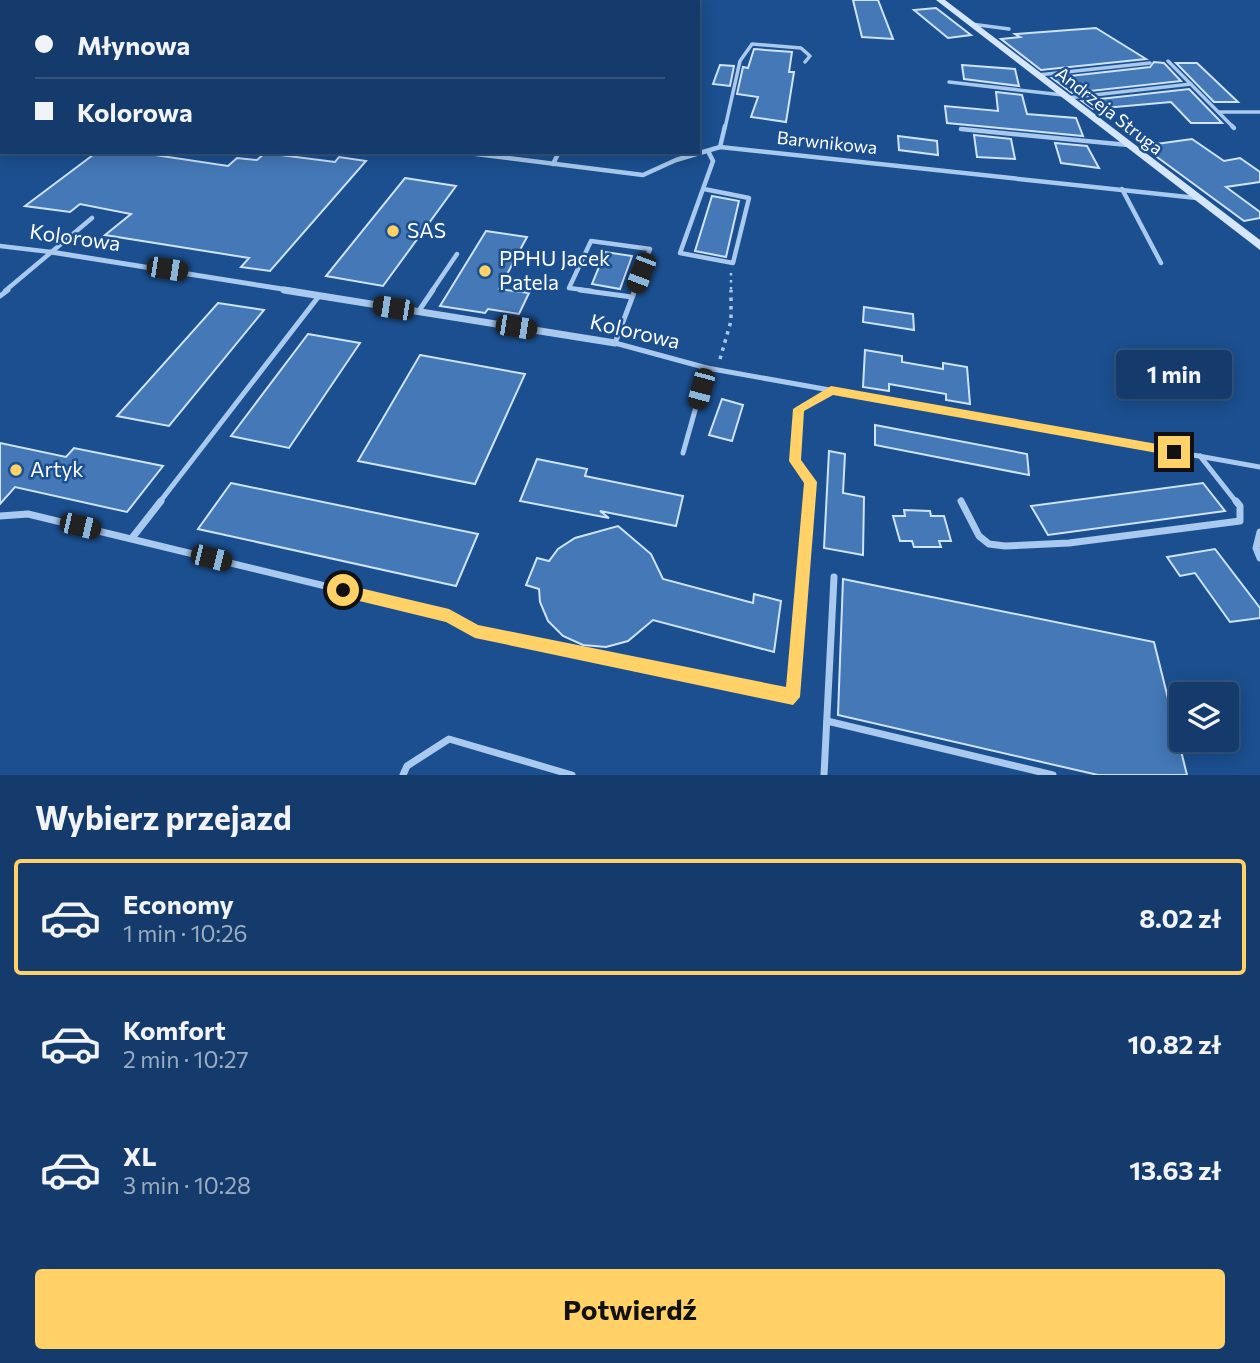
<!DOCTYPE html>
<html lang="pl">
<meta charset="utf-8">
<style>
:root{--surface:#143b6b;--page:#1d4271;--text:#f1f3f6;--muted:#9dadc1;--line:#33557e;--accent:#ffd166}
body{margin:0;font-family:Commissioner,sans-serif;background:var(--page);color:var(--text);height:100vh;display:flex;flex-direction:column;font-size:26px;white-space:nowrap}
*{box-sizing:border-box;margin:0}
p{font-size:23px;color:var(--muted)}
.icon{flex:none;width:38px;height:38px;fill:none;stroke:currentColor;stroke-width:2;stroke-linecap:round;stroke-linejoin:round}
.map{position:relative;height:775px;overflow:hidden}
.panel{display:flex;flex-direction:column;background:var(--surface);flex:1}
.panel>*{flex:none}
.banner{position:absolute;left:0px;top:0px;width:700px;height:154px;box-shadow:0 4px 18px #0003,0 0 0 2px var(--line);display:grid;align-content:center;height:154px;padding:0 35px;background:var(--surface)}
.controls{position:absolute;left:1169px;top:682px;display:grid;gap:14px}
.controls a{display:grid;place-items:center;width:70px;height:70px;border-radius:7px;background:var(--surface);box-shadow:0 4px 18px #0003,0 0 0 2px var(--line);font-size:35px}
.end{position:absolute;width:32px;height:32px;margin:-16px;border:9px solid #ffd166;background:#111;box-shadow:0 0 0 4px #111}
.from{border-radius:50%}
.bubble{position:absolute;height:49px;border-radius:7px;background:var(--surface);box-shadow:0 4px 18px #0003,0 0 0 2px var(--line);font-size:23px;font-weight:700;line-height:49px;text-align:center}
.car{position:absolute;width:21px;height:42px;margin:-21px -10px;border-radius:9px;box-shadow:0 0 5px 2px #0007;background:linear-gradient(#222 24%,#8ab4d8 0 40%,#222 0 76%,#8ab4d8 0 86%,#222 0)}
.banner b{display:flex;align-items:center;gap:24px;height:66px;font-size:26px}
.banner b+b{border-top:2px solid var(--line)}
.banner i{width:18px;height:18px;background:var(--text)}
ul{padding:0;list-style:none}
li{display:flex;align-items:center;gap:21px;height:116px;margin:0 14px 10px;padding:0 21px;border:4px solid transparent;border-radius:7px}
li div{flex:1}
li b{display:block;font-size:26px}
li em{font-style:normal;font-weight:700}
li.on{border-color:var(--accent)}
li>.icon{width:63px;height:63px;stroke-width:1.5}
h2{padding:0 35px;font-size:32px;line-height:84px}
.cta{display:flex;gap:14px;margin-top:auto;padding:14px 35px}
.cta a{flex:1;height:80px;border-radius:7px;background:var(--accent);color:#111;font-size:28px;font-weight:700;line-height:80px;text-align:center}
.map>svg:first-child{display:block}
</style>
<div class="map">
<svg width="1260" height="775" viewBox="0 0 1260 775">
<rect width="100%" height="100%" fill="#1b4f8f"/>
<g fill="#4478b7" stroke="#cfe3fa" stroke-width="2">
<path d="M853,0H878L893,39L862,37Z"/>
<path d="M936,8L971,35L948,38L914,10Z"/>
<path d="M1096,28L1146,59L1041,70L1001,39L1020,37L1015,34Z"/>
<path d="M754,49L792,52L789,72H794L786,122L751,117L758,97L737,94L743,67L748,68Z"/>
<path d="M1154,62L1164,63L1181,81L1072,93L1052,78L1150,67Z"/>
<path d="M1176,63H1197L1238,102H1214Z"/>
<path d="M720,65L734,66L730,86L713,84Z"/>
<path d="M962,65L1015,69L1019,86L964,79Z"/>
<path d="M1189,89L1222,123H1191L1171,102L1093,109L1082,101Z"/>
<path d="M996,92L1022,95L1027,114L1076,118L1083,136L947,123L945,106L998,111Z"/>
<path d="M974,135L1011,139L1015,159L977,157Z"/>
<path d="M898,136L937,141L938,155L899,150Z"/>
<path d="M1192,139L1224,161L1240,158L1260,172V182L1226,187L1260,212V218L1244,221L1142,146Z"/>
<path d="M1055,143L1087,146L1099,168L1061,163Z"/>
<path d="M97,152H135L228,166L237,158L257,160L265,153L335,162L339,157L366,161L270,271L241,267L249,258L105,235L131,214L80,204L70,212L25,206Z"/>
<path d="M405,178L456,186L383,286L326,276Z"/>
<path d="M712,196L739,201L726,257L695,251Z"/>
<path d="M486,231L527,237L499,289L529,293L519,314L488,309L485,313L440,306Z"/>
<path d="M605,252L632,256L620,289L592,284Z"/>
<path d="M218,303L264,310L169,426L117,416Z"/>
<path d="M864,307L913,314L914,330L863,322Z"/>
<path d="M308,334L360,343L289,448L231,436Z"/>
<path d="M865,350L902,356V362L943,369V363L967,367L970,404L946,400V394L889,384V391L863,387Z"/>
<path d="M420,355L525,374L475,484L358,461Z"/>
<path d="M722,399L743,405L732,441L709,435Z"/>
<path d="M875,425L1027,454L1029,475L875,445Z"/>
<path d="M0,443L66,457L74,448L163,466L127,512L15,487L0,504Z"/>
<path d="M829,451L845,454L843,493L864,497L863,555L824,548Z"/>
<path d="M537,459L587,469L585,476L683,496L676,526L600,511L609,518L520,501Z"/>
<path d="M231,483L478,534L456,586L198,529Z"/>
<path d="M1203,483L1225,511L1048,535L1031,506Z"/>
<path d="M904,510L930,511L931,516H944L951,541H939L941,547H914L912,541H900L893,516H905Z"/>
<path d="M618,526L651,554L663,579L753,603L754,594L781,601L774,652L653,620L628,641L606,647L583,645L563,636L548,621L540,602L539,589L526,585L537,558L549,561L558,549L575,538Z"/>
<path d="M1215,549L1260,608V618L1230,622L1195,573L1180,576L1167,557Z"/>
<path d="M843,579L1154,642L1187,775H1098L838,715Z"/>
</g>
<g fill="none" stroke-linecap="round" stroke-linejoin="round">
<path stroke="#a9c9ee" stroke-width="2.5" stroke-dasharray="2.5 4.5" stroke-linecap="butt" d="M731,273V291"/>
<path stroke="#a9c9ee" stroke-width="3.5" stroke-dasharray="3.5 5" stroke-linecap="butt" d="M720,359L731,321V290"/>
<g stroke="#a9c9ee" stroke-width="3.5">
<path d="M39,0L41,2"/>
<path d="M532,0L554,2"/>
<path d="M5,2L9,0"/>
<path d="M81,2L87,0"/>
<path d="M362,2L364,0"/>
<path d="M460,2L469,0"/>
<path d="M971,24L1009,29"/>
<path d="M1168,61L1234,128"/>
<path d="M1038,75L1150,63"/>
<path d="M949,82L1063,95"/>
<path d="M1067,98L1191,84"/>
<path d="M1219,112H1260"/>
<path d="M725,128L740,61L752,44L801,48L810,56L805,62"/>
</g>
<g stroke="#a9c9ee" stroke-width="4.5">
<path d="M1232,126L1234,128"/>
<path d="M961,129L1128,145"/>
<path d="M720,147L725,126"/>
<path d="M460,152L643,175L676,160L720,147L1197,198"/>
<path d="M553,164L559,152"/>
<path d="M704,189L749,198L733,263L680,253L713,161L708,151"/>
<path d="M1122,189L1161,263"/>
<path d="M0,246L51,252"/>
<path d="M5,291L92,218"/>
<path d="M432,291L457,254"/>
<path d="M592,291L569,288L591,241L650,249L634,291"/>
</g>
<g stroke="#a9c9ee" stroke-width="5">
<path d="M580,290L632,297"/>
<path d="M635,290L615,343L707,368L1260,467"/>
<path d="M0,296L8,290"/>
<path d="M418,312L433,290"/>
<path d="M683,453L707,368"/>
<path d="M1200,456L1237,503"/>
<path d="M961,500L962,503"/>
<path d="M159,503L319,296"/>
<path d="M809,503L811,482L795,461L798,409L831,390"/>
</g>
<g stroke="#a9c9ee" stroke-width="7">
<path d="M961,501L979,536L989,544L1005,546L1069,543L1240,521V506L1236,501"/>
<path d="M0,516L28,514L449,616L475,631L793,697L809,501"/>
<path d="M1260,532L1256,548L1260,558"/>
<path d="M132,538L161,501"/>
<path d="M827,721L1053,775"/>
<path d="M403,775L407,766L449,739L572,775"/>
<path d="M824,775L834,577"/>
</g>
<path stroke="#a9c9ee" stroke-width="5" d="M51,252L295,291"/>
<path stroke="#a9c9ee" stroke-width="7" d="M284,290L615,343"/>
<path fill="#d6e6fa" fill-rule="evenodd" d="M936,0H945L1260,240V250Z"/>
<path stroke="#fff" stroke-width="3.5" stroke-dasharray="7 3.5" stroke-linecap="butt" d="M121,2L125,0"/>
</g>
<path fill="#ffd166" d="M831,386L1174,447L1180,452L1174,456L833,395L804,411L801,460L817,482L800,697L793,705L475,638L446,622L343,597L336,590L343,584L449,609L478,625L786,687L804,483L789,461L793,409Z"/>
<g fill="#ffd166" stroke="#1b4f8f" stroke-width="2.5">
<circle cx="393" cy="231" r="7"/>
<circle cx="485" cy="271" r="7"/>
<circle cx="16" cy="470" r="7"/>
</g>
<g text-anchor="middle" stroke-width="5" stroke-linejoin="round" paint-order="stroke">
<g font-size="18" fill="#fff" stroke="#1b4f8f">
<text transform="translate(1109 111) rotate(38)" y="6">Andrzeja Struga</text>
<text transform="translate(827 143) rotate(6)" y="6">Barwnikowa</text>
</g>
<g font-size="21" fill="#fff" stroke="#1b4f8f" text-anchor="start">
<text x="407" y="238">SAS</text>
<text x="499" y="266">PPHU Jacek<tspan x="499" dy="24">Patela</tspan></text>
<text x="30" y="477">Artyk</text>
</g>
<g font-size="21" fill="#fff" stroke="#1b4f8f">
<text transform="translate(75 238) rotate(8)" y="7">Kolorowa</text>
<text transform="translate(635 332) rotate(13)" y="7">Kolorowa</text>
</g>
</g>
</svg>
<div class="controls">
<a><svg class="icon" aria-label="layers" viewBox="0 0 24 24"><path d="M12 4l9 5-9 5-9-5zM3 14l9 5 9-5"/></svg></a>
</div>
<i class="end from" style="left:343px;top:590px"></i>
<i class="end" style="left:1174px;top:452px"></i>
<div class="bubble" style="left:1116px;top:350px;width:116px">1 min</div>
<i class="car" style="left:167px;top:269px;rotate:99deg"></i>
<i class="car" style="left:641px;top:273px;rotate:201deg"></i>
<i class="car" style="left:393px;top:308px;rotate:279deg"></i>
<i class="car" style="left:516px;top:327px;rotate:99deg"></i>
<i class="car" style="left:701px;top:389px;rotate:195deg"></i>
<i class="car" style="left:80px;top:526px;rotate:103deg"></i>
<i class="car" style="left:211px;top:558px;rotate:104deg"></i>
<div class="banner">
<b><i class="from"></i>Młynowa</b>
<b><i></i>Kolorowa</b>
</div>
</div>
<section class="panel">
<h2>Wybierz przejazd</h2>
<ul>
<li class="on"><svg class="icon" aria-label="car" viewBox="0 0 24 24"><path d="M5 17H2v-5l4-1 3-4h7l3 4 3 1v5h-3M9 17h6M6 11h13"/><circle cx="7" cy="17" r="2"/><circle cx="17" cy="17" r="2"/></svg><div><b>Economy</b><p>1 min · 10:26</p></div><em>8.02 zł</em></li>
<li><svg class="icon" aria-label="car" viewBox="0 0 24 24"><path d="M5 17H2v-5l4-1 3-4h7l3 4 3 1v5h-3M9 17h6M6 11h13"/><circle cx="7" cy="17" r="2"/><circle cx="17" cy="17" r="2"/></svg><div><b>Komfort</b><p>2 min · 10:27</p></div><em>10.82 zł</em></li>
<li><svg class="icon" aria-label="car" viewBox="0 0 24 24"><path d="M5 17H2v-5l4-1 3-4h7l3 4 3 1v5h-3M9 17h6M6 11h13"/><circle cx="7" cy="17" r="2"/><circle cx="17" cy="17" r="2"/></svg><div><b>XL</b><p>3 min · 10:28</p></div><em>13.63 zł</em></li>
</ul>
<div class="cta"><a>Potwierdź</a></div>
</section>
